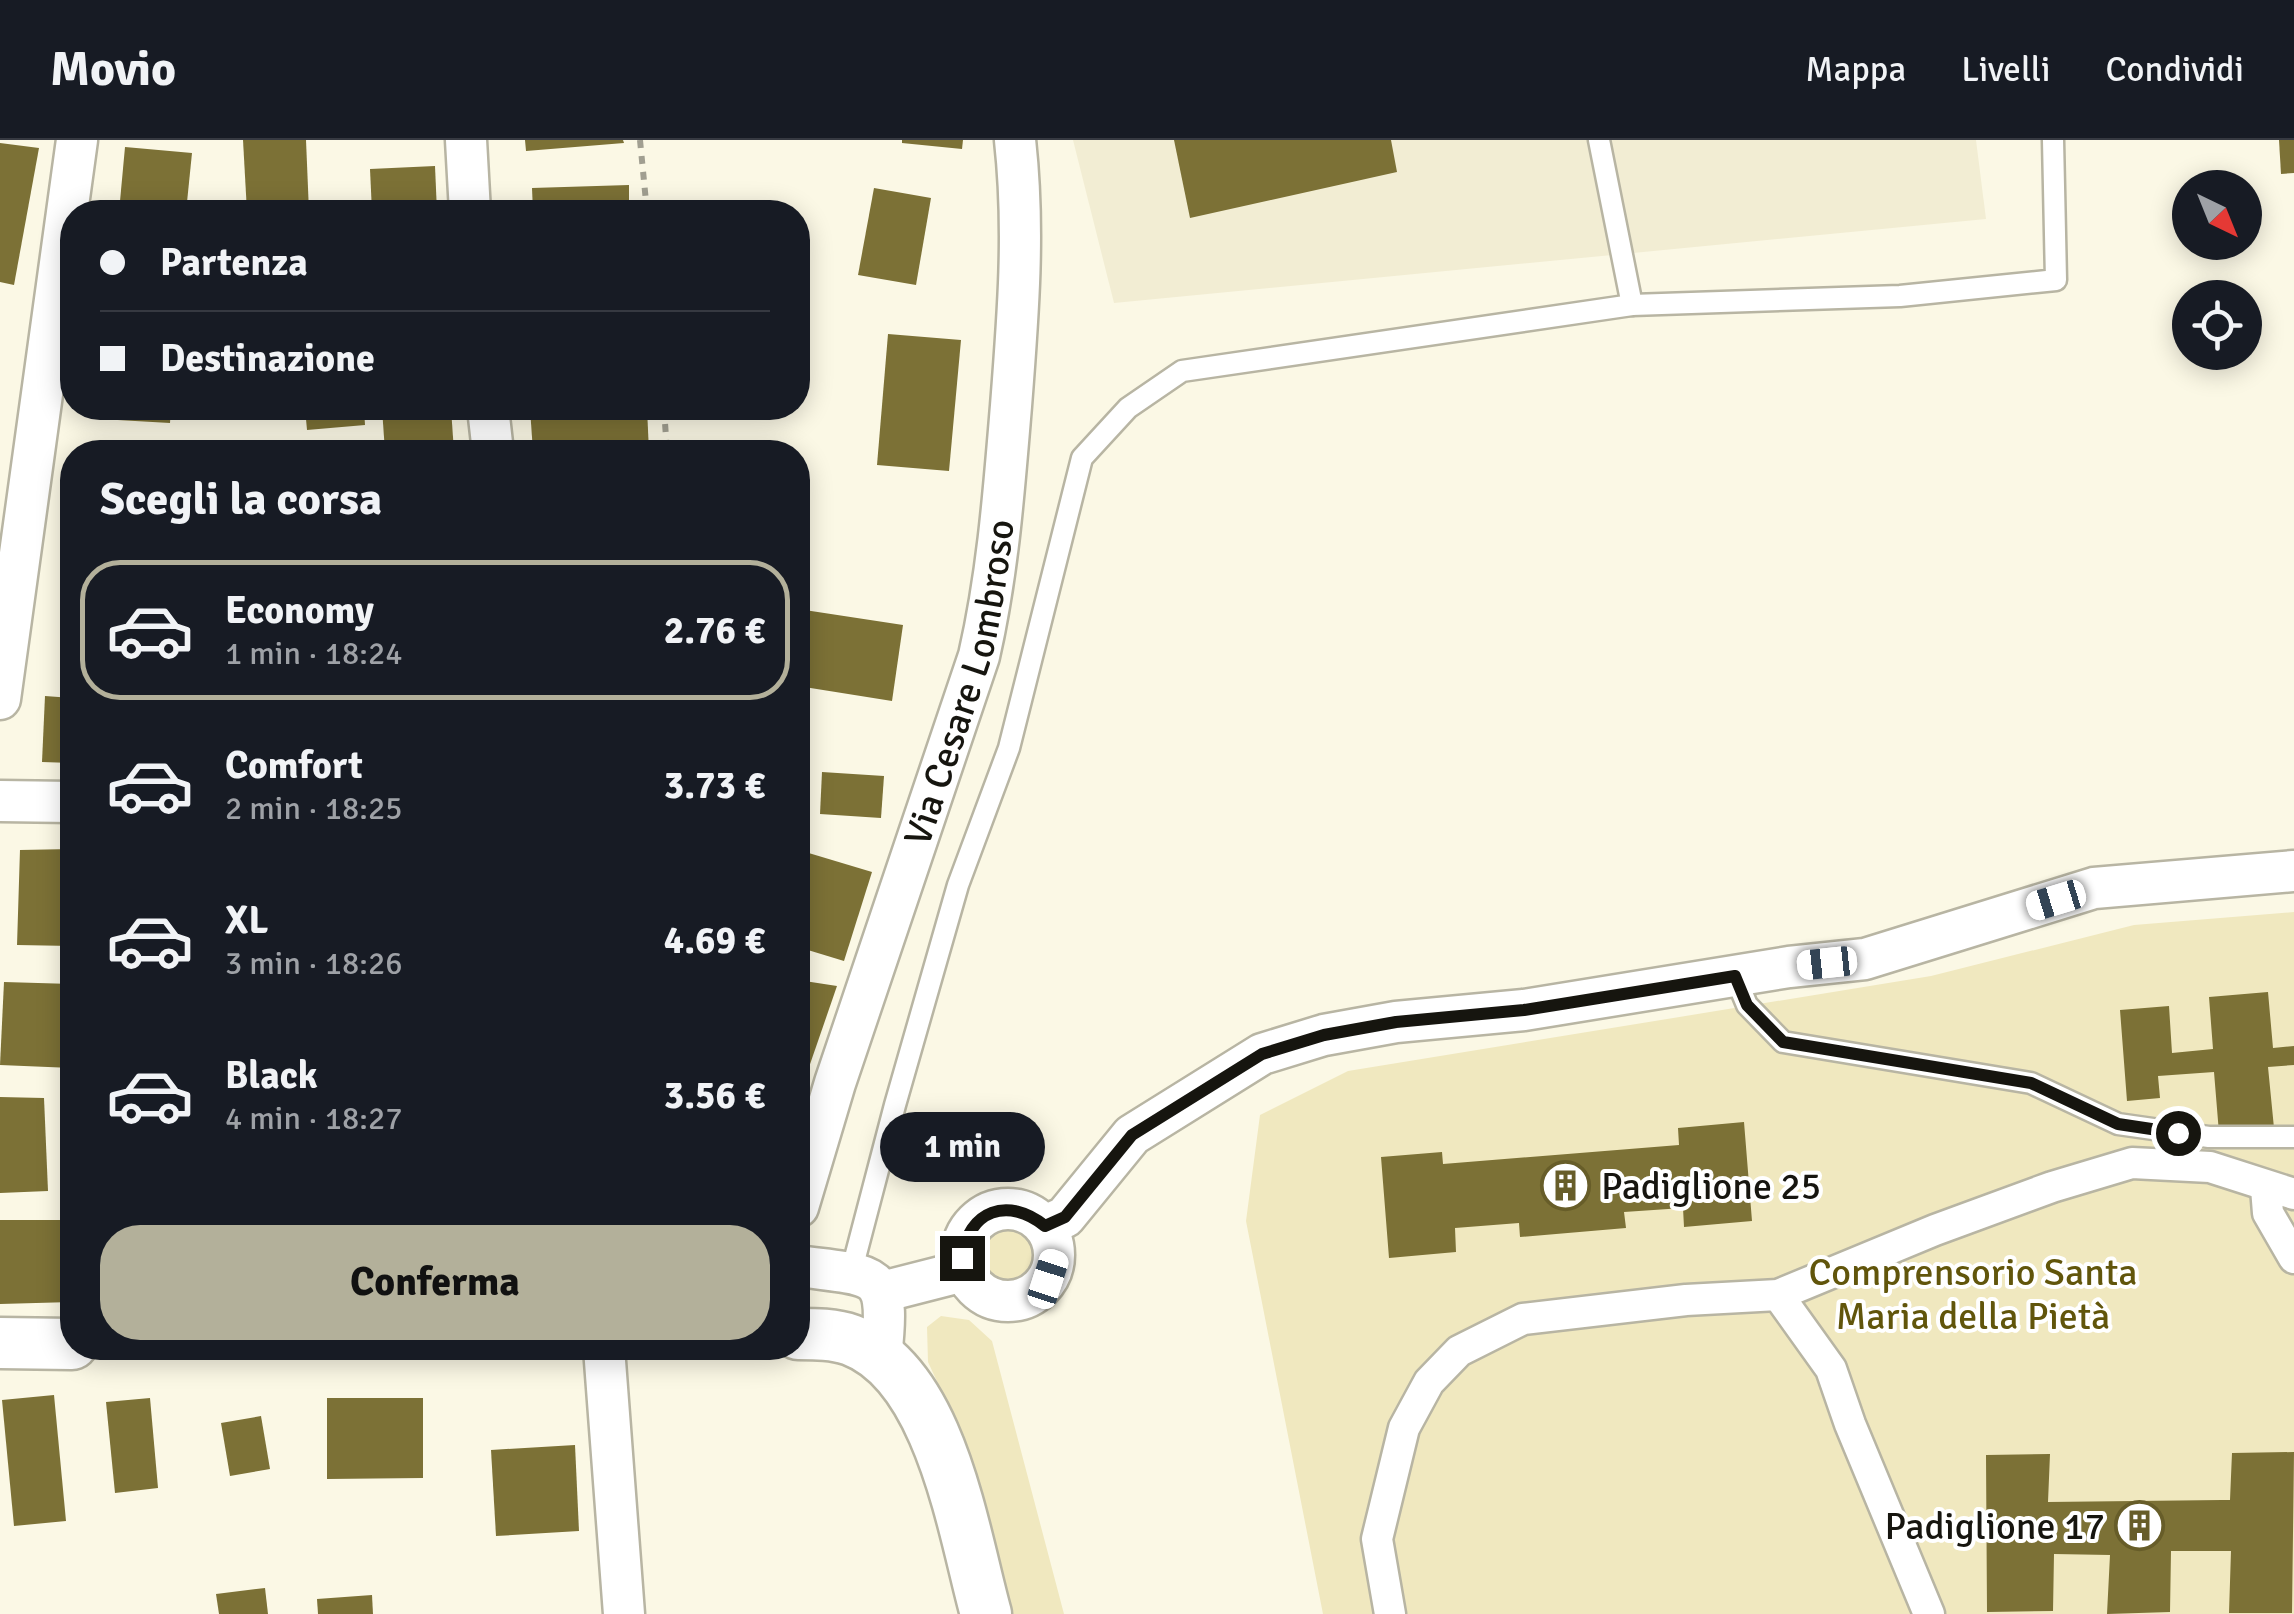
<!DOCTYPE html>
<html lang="it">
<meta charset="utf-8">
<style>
:root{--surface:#171b24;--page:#20242c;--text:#f1f3f6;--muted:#9ea1a6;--line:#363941;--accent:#b3b09a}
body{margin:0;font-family:Signika,sans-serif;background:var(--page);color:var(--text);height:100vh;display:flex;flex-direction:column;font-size:38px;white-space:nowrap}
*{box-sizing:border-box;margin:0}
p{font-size:32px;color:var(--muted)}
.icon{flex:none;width:55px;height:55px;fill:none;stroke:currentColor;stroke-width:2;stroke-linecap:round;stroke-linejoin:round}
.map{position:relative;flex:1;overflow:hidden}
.panel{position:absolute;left:60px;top:300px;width:750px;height:920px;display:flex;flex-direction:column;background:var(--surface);border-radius:40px;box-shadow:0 5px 25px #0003}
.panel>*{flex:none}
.banner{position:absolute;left:60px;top:60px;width:750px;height:220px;border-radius:40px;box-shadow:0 5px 25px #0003;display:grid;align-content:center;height:220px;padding:0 40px;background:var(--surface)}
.needle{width:65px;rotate:137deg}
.fabs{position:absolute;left:2172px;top:30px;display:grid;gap:20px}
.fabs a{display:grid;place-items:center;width:90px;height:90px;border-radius:50%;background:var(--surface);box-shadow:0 5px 25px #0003;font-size:50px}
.end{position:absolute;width:45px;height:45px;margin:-22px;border:12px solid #16150f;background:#fff;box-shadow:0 0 0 5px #fff}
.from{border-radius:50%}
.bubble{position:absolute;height:70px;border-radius:35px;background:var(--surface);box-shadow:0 5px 25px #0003;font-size:32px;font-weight:700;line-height:70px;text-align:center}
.car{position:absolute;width:30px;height:60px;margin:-30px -15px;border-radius:12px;box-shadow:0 0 8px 2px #0007;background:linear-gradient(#fff 24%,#345 0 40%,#fff 0 76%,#345 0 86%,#fff 0)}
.banner b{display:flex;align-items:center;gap:35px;height:95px;font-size:38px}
.banner b+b{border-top:2px solid var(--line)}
.banner i{width:25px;height:25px;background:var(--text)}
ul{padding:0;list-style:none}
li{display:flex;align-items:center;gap:30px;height:140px;margin:0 20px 15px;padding:0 20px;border:5px solid transparent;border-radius:40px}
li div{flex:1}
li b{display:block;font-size:38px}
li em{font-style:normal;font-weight:700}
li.selected{border-color:var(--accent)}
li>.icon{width:90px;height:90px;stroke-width:1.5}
h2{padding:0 40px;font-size:45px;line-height:120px}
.primary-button{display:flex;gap:20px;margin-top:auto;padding:20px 40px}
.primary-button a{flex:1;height:115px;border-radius:40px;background:var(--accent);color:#111;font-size:40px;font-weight:700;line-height:115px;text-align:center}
header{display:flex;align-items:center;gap:60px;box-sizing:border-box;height:140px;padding:0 50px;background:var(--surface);border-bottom:2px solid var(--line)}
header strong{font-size:48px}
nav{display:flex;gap:55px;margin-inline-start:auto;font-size:35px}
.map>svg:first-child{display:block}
</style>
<header>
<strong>Movio</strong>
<nav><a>Mappa</a><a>Livelli</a><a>Condividi</a></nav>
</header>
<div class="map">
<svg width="2294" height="1474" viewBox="0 0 2294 1474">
<rect width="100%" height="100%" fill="#fbf8e5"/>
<path fill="#f2edd3" d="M1073,0H1976L1986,79L1114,163Z"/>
<g fill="#f0e8bf">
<path d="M2294,772V1474H1323L1246,1081L1260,975L1348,931L1931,836L2134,785Z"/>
<circle cx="1009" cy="1115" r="32"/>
<path d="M941,1176L969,1180L992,1201L1064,1474H1006L954,1278L928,1222L927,1187Z"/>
</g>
<g fill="#7c7136">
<path d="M243,0H306L309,72H247Z"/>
<path d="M525,0H623L624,3L526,11Z"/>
<path d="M902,0H963L962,9L902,3Z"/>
<path d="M1174,0H1391L1397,32L1190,78Z"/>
<path d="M2279,0H2294V33L2281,34Z"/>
<path d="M0,3L39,8L14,145L0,142Z"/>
<path d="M125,7L192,13L186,72H119Z"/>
<path d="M435,26L437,72H372L370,29Z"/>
<path d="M629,45V72H533L532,48Z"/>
<path d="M874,48L931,58L916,145L858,135Z"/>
<path d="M888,194L961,200L949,331L877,325Z"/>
<path d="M101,268H171L170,283L100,279Z"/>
<path d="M305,268H364L365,285L307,290Z"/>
<path d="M382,268H451L454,312H385Z"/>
<path d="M530,268H647L649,312H533Z"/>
<path d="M66,435H72V510H63Z"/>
<path d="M798,469L903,485L892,561L798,546Z"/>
<path d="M45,556L72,558V623L42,622Z"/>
<path d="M822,632L884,636L881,678L820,674Z"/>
<path d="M72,709V806L17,805L20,710Z"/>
<path d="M802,711L872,732L844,821L798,807V725Z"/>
<path d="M798,840L837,846L798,959Z"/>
<path d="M4,842L72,844V928L0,925Z"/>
<path d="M2268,852L2273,908L2294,906V925L2268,927L2274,988L2219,993L2214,932L2158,936L2160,958L2127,961L2120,870L2169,866L2172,913L2213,909L2209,857Z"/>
<path d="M0,957L44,958L48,1051L0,1053Z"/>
<path d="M1744,982L1752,1081L1684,1087L1683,1068L1624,1072L1626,1088L1520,1097L1519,1083L1455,1088L1456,1112L1389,1118L1381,1017L1442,1012L1443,1024L1679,1005L1678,988Z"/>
<path d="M0,1080H72V1162L0,1164Z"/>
<path d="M54,1255L66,1381L14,1386L2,1260Z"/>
<path d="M150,1258L158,1348L115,1353L106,1262Z"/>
<path d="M327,1258H423V1338L327,1339Z"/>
<path d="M261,1276L270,1329L230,1336L221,1283Z"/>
<path d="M575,1305L579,1391L496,1396L491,1310Z"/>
<path d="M2294,1312L2292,1473H2229L2231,1411H2171L2170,1472L2107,1474L2110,1415L2054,1414L2053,1471L1987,1472L1986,1315L2050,1314L2048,1362L2222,1360H2230L2232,1313Z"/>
<path d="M265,1448L268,1474H219L216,1454Z"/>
<path d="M372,1455L373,1474H318L317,1459Z"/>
</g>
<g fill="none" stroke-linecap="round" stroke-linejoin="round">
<defs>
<g id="service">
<path d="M1599,0L1632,165"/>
<path d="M1735,836L1747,865L1783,902L2031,943L2118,984L2209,997H2294"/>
<path d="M851,1133L895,965L958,745L1009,608L1082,318L1128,268L1182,231L1632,165L1900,156L2056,140L2053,0"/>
</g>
<g id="pedestrian">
<path d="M2266,1048L2268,1073L2294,1118"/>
<path d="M1778,1155L1831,1229L1850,1284L1929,1474"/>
<path d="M1390,1474L1377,1399L1404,1288L1429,1242L1459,1211L1523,1179L1686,1160L1778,1155L1935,1090L2052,1047L2132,1023L2210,1027L2294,1054"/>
</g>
<g id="minor">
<path d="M466,0L470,72"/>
<path d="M488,268L493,312"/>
<path d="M0,559L77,0"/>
<path d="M0,661L72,662"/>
<path id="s1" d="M798,1067L835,943L979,516C998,433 1004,350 1011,266C1018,177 1025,89 1015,0"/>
<circle cx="1008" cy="1115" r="46"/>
<path d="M1045,1086L1065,1077L1132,995L1262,914L1324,895L1396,882L1524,870L1789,827L1865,819L2094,748L2294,731"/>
<path d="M798,1126C879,1137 891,1128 881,1218"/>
<path d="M882,1152L964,1131"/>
<path d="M604,1208L624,1474"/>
</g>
<g id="tertiary">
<path d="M798,1194C816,1194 834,1194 851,1200C941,1234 963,1391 986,1474"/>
<path d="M0,1203L72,1204"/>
</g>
</defs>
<use href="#service" stroke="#b8b5a3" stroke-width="25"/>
<use href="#pedestrian" stroke="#b8b5a3" stroke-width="35"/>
<use href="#minor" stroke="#b8b5a3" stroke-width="45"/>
<use href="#tertiary" stroke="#b8b5a3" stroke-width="55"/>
<g stroke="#a19f91" stroke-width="6" stroke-dasharray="8 8" stroke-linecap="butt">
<path d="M640,0L647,72"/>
<path d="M664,268L667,312"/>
</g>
<use href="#service" stroke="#fff" stroke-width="20"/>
<use href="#pedestrian" stroke="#fff" stroke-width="30"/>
<use href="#minor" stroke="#fff" stroke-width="40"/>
<use href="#tertiary" stroke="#fff" stroke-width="50"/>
</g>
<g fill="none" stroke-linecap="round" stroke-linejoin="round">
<path stroke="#16150f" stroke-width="12" d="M962,1118C968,1070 1008,1056 1045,1086L1065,1077L1132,995L1262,914L1324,895L1396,882L1524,870L1735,836L1747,865L1783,902L2031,943L2118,984L2178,993"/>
</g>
<defs>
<symbol id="building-ring" viewBox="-11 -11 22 22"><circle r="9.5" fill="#fff" stroke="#675d29" stroke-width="1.5"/><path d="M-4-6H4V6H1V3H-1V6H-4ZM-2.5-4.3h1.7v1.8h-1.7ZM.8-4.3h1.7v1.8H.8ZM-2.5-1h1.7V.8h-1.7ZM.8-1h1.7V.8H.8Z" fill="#675d29"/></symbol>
</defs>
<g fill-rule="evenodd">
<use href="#building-ring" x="1538" y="1018" width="55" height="55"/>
<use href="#building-ring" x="2112" y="1358" width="55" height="55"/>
</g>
<g text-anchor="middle" stroke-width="8" stroke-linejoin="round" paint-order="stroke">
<g font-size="38" fill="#16150f" stroke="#fff">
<text dy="13" stroke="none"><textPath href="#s1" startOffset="550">Via Cesare Lombroso</textPath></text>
</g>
<g font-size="38" fill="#16150f" stroke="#fff" text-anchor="start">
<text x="1601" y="1059">Padiglione 25</text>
<text x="2105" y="1399" text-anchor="end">Padiglione 17</text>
</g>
<g font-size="38" fill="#61550b" stroke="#fff">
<text x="1973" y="1145">Comprensorio Santa<tspan x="1973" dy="44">Maria della Pietà</tspan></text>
</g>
</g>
</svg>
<div class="fabs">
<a><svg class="needle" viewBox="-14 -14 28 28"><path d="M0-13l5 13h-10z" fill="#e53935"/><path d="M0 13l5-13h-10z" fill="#9ea1a6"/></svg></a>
<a><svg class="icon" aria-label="locate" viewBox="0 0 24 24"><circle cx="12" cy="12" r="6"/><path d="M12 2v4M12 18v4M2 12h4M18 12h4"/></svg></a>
</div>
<i class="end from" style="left:2178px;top:993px"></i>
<i class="end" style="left:962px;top:1118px"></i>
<div class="bubble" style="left:880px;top:972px;width:165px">1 min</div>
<i class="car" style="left:2056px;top:760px;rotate:253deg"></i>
<i class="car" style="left:1827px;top:823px;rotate:264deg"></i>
<i class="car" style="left:1048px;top:1139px;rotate:18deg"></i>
<div class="banner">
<b><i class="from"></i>Partenza</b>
<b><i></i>Destinazione</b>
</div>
<section class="panel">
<h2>Scegli la corsa</h2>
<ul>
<li class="selected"><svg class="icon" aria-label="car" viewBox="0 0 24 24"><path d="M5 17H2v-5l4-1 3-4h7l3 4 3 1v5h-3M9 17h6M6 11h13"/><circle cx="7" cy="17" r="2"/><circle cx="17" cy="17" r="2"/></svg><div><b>Economy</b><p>1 min · 18:24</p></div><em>2.76 €</em></li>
<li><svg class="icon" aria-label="car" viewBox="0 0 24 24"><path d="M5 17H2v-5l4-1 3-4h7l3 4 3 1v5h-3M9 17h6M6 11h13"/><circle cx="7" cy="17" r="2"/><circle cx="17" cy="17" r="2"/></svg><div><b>Comfort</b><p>2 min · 18:25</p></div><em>3.73 €</em></li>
<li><svg class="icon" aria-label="car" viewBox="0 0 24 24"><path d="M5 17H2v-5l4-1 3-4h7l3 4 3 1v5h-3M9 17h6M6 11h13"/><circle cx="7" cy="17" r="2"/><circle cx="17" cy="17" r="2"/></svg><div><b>XL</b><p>3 min · 18:26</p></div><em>4.69 €</em></li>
<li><svg class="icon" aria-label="car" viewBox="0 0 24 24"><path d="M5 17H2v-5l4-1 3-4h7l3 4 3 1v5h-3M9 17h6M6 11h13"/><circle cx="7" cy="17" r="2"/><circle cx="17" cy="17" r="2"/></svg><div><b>Black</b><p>4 min · 18:27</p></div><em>3.56 €</em></li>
</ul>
<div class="primary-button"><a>Conferma</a></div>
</section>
</div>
